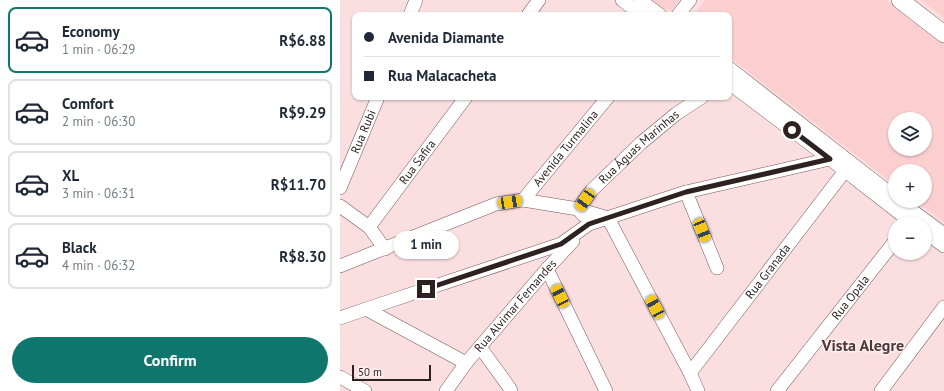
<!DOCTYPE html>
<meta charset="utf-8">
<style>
:root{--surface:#fff;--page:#f2f2f3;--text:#1f2937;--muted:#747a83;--line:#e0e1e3;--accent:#0f766e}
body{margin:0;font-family:"PT Sans",sans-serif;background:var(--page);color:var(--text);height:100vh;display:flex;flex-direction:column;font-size:15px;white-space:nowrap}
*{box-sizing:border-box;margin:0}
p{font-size:13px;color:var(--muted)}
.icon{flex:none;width:22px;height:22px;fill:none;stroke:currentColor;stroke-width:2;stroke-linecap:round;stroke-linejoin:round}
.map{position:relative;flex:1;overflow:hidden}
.side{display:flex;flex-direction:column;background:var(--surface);width:340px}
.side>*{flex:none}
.top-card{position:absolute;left:12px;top:12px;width:380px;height:88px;border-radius:8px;box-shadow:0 1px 3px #0004;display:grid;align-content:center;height:88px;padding:0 12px;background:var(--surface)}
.fabs{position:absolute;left:548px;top:112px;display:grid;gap:8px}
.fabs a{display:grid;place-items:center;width:44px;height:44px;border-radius:50%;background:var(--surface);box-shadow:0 1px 3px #0004;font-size:20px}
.scale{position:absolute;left:12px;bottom:10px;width:79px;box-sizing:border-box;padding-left:4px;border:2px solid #2e2122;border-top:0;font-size:11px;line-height:14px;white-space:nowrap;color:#2e2122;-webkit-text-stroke:3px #fef0f0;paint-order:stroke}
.end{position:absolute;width:18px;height:18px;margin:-9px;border:5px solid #2e2122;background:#fff;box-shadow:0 0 0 2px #fff}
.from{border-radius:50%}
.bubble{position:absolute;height:28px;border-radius:14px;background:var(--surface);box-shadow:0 1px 3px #0004;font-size:13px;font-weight:700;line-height:28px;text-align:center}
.car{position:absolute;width:12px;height:24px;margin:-12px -6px;border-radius:5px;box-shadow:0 0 3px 1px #0007;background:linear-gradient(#f5c518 24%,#345 0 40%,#f5c518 0 76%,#345 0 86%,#f5c518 0)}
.top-card b{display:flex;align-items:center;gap:14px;height:38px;font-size:15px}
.top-card b+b{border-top:1px solid var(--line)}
.top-card i{width:10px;height:10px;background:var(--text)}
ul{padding:7px 0 0;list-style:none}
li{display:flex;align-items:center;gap:12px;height:66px;margin:0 8px 6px;padding:0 4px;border:2px solid var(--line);border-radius:8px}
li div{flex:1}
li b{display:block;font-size:15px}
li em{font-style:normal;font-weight:700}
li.selected{border-color:var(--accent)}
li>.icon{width:36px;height:36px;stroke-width:1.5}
.action{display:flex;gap:8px;margin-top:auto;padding:8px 12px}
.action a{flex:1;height:46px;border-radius:24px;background:var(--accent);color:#fff;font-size:16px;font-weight:700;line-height:46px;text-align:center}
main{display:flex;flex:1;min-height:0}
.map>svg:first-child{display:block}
</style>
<main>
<section class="side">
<ul>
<li class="selected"><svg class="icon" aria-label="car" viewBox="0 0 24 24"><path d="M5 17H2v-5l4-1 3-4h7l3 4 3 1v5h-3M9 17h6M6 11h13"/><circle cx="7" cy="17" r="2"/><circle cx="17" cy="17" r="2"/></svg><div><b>Economy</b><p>1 min · 06:29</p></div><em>R$6.88</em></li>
<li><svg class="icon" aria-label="car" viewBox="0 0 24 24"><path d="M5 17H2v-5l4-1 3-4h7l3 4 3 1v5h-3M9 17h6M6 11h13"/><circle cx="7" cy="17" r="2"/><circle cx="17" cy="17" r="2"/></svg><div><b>Comfort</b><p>2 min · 06:30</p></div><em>R$9.29</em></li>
<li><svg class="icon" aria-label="car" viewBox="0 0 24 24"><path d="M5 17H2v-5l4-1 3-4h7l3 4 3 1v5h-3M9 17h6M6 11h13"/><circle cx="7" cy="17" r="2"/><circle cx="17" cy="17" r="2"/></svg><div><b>XL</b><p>3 min · 06:31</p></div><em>R$11.70</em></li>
<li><svg class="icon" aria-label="car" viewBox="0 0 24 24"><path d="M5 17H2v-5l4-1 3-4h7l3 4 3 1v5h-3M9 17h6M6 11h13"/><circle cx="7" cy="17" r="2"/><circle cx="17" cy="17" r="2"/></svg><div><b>Black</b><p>4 min · 06:32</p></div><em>R$8.30</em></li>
</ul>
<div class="action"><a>Confirm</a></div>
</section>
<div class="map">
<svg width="604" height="391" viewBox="0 0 604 391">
<rect width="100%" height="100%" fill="#fbdedf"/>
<g fill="#fbcfd0" fill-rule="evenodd">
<path d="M312,0H339L332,10L323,9Z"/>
<path d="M365,0H546L604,44V222L576,201H585V171H555V185L389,57V15H354ZM555,119H585V149H555Z"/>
<path d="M581,0H604V18Z"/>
</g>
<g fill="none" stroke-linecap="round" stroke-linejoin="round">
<defs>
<g id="minor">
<path d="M282,0L302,15"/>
<path d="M300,0L320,15"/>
<path d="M70,15L76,0"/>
<path d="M188,15L199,0"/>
<path d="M338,15L350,0"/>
<path d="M389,68L555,197"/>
<path d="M389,83L490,159L572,223"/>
<path id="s1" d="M0,188L38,97"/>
<path d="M346,192L377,268"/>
<path id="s2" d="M183,200L268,97"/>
<path d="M559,201L604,234"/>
<path d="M0,206L29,227L45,249"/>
<path id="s3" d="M243,215L238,209L252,190L301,143L336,114L362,97"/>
<path id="s4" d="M29,227L126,97"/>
<path d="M585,232L604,246"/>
<path d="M0,266L156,204L183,200L238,209L268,218L350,373L358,391"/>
<path d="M207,269L266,391"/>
<path d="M26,309L126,363"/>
<path d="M0,318L26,309L221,244L249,224L346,192L490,159L501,155"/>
<path d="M140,347L169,387L171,391"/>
<path id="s5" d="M350,373L511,163"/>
<path d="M0,377L25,391"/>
<path id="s6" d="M106,391L126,363L207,269L233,241"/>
<path id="s7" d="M437,391L555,241"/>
<path d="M541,391L604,307"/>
</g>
<path id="major" d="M560,0L604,34"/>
</defs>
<use href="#minor" stroke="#775959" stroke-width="14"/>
<use href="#major" stroke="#775959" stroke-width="18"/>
<use href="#minor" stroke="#fff" stroke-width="13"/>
<use href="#major" stroke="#fff" stroke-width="17"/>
</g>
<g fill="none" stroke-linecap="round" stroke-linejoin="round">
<path stroke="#2e2122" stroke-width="5" d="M86,289L221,244L249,224L346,192L490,159L452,130"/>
</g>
<g text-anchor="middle" stroke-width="3" stroke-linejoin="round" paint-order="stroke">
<g font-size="12" fill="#2e2122" stroke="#fef0f0">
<text dy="4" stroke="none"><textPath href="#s1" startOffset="61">Rua Rubi</textPath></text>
<text dy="4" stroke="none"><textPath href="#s3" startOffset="95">Rua Águas Marinhas</textPath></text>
<text dy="4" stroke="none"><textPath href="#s2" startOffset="67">Avenida Turmalina</textPath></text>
<text dy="4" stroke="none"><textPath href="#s4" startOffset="81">Rua Safira</textPath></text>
<text dy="4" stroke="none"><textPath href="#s5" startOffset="128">Rua Granada</textPath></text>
<text dy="4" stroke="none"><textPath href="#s7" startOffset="119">Rua Opala</textPath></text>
<text dy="4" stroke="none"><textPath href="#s6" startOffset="110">Rua Alvimar Fernandes</textPath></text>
</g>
<g font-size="16" font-weight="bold" fill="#523738" stroke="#fef0f0">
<text x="523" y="351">Vista Alegre</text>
</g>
</g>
</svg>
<div class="fabs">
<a><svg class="icon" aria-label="layers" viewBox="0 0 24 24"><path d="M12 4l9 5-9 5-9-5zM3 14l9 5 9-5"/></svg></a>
<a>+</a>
<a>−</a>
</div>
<div class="scale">50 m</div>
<i class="end from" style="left:452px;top:130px"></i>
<i class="end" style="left:86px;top:289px"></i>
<div class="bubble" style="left:53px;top:231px;width:66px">1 min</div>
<i class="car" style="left:245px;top:200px;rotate:215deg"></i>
<i class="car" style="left:170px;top:202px;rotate:81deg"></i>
<i class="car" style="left:362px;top:230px;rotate:158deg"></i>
<i class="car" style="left:220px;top:296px;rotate:334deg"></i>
<i class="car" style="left:315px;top:307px;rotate:332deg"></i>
<div class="top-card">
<b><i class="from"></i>Avenida Diamante</b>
<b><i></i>Rua Malacacheta</b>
</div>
</div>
</main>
